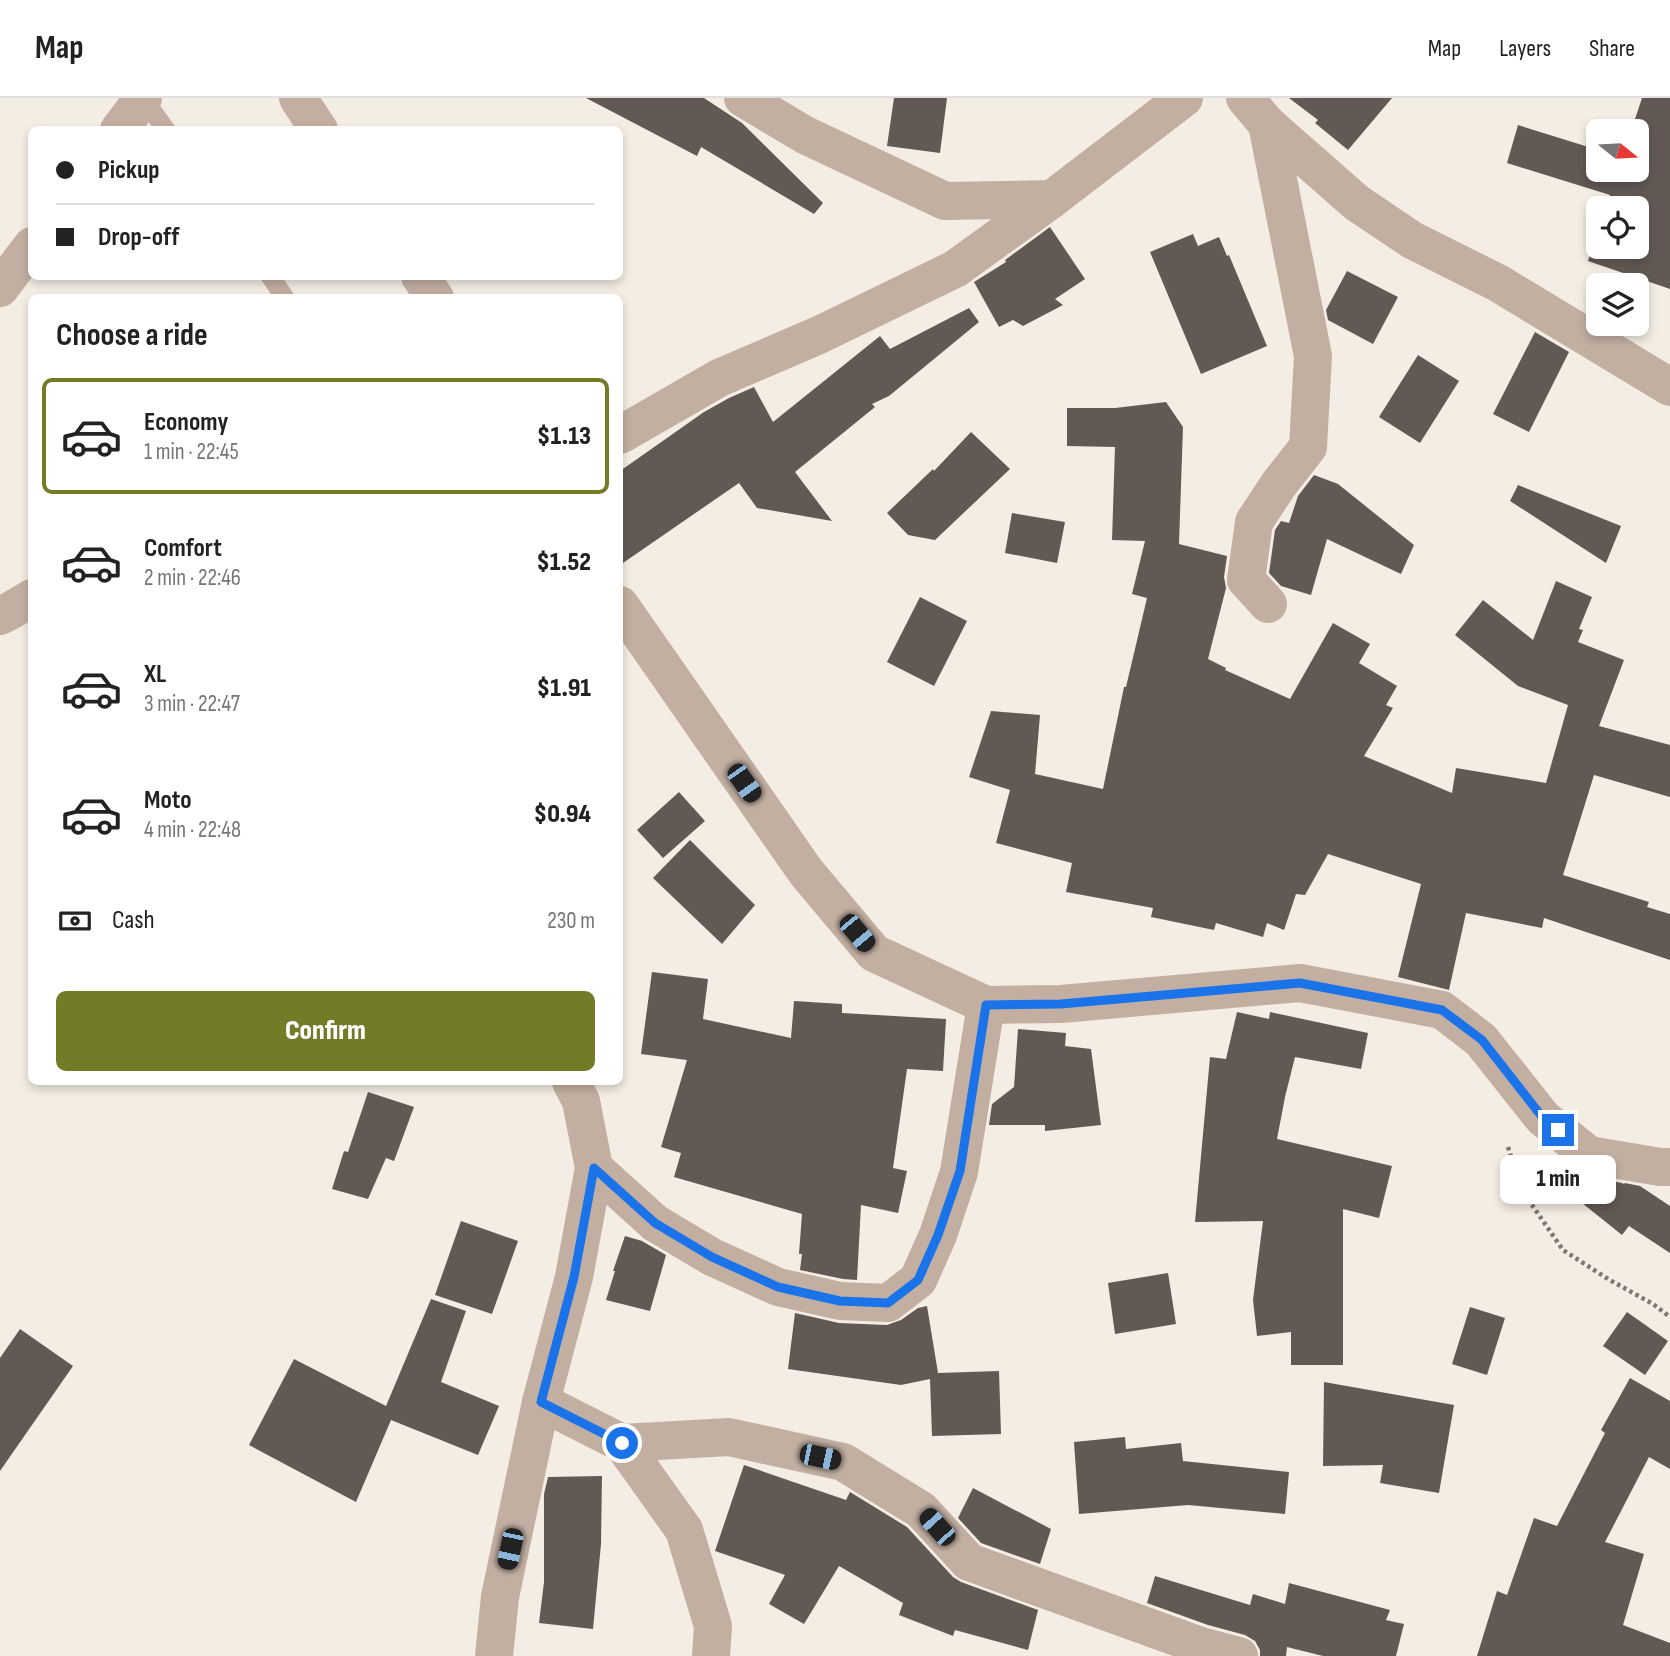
<!DOCTYPE html>
<meta charset="utf-8">
<style>
:root{--surface:#fff;--page:#f6f6f6;--text:#222;--muted:#767676;--line:#e0e0e0;--accent:#747b26}
body{margin:0;font-family:"Sofia Sans Condensed",sans-serif;background:var(--page);color:var(--text);height:100vh;display:flex;flex-direction:column;font-size:26px;white-space:nowrap}
*{box-sizing:border-box;margin:0}
p{font-size:23px;color:var(--muted)}
.icon{flex:none;width:38px;height:38px;fill:none;stroke:currentColor;stroke-width:2;stroke-linecap:round;stroke-linejoin:round}
.map{position:relative;flex:1;overflow:hidden}
.sheet{position:absolute;left:28px;top:196px;width:595px;height:791px;display:flex;flex-direction:column;background:var(--surface);border-radius:10px;box-shadow:0 4px 10px #0003}
.sheet>*{flex:none}
.guide{position:absolute;left:28px;top:28px;width:595px;height:154px;border-radius:10px;box-shadow:0 4px 10px #0003;display:grid;align-content:center;height:154px;padding:0 28px;background:var(--surface)}
.needle{width:46px;rotate:108deg}
.fabs{position:absolute;left:1586px;top:21px;display:grid;gap:14px}
.fabs a{display:grid;place-items:center;width:63px;height:63px;border-radius:10px;background:var(--surface);box-shadow:0 4px 10px #0003;font-size:35px}
.end{position:absolute;width:32px;height:32px;margin:-16px;border:9px solid #1a73e8;background:#fff;box-shadow:0 0 0 4px #fff}
.from{border-radius:50%}
.bubble{position:absolute;height:49px;border-radius:10px;background:var(--surface);box-shadow:0 4px 10px #0003;font-size:23px;font-weight:800;line-height:49px;text-align:center}
.car{position:absolute;width:21px;height:42px;margin:-21px -10px;border-radius:9px;box-shadow:0 0 5px 2px #0007;background:linear-gradient(#222 24%,#8ab4d8 0 40%,#222 0 76%,#8ab4d8 0 86%,#222 0)}
.guide b{display:flex;align-items:center;gap:24px;height:66px;font-size:26px}
.guide b+b{border-top:2px solid var(--line)}
.guide i{width:18px;height:18px;background:var(--text)}
ul{padding:0;list-style:none}
li{display:flex;align-items:center;gap:21px;height:116px;margin:0 14px 10px;padding:0 14px;border:4px solid transparent;border-radius:10px}
li div{flex:1}
li b{display:block;font-size:26px}
li em{font-style:normal;font-weight:800}
li.current{border-color:var(--accent)}
li>.icon{width:63px;height:63px;stroke-width:1.5}
h2{padding:0 28px;font-size:32px;line-height:84px}
.pay{display:flex;align-items:center;gap:18px;height:77px;padding:0 28px;font-size:26px}
.pay p{margin-inline-start:auto}
.button{display:flex;gap:14px;margin-top:auto;padding:14px 28px}
.button a{flex:1;height:80px;border-radius:10px;background:var(--accent);color:#fff;font-size:28px;font-weight:800;line-height:80px;text-align:center}
header{display:flex;align-items:center;gap:42px;box-sizing:border-box;height:98px;padding:0 35px;background:var(--surface);border-bottom:2px solid var(--line)}
header strong{font-size:33px}
nav{display:flex;gap:38px;margin-inline-start:auto;font-size:24px}
.map>svg:first-child{display:block}
</style>
<header>
<strong>Map</strong>
<nav><a>Map</a><a>Layers</a><a>Share</a></nav>
</header>
<div class="map">
<svg width="1670" height="1558" viewBox="0 0 1670 1558">
<rect width="100%" height="100%" fill="#f3ede3"/>
<g fill="#625954">
<path d="M586,0H704L742,25L823,105L814,116L701,49L697,58Z"/>
<path d="M894,0H947L940,55L887,48Z"/>
<path d="M1289,0H1392L1348,52L1315,25L1318,22Z"/>
<path d="M1642,0H1670V191L1588,163L1598,133V149H1636V110H1605L1610,97L1507,65L1518,27L1598,52V72H1636V33H1631Z"/>
<path d="M1050,129L1085,181L1055,201L1063,207L1023,228L1013,222L999,229L974,184L1006,164L1005,162Z"/>
<path d="M1193,136L1198,148L1219,139L1227,158L1229,157L1267,248L1201,276L1150,154Z"/>
<path d="M1347,173L1398,199L1373,246L1328,222L1326,212Z"/>
<path d="M969,210L979,224L889,298L872,306L875,309L795,374L832,423L757,410L739,385L620,467V373L704,314L729,300L754,289L773,324L880,238L890,251Z"/>
<path d="M1535,234L1569,254L1529,334L1493,316Z"/>
<path d="M1418,257L1459,283L1420,345L1379,319Z"/>
<path d="M1166,304L1183,329L1179,446L1227,458L1224,479L1226,490L1208,561L1226,570L1225,572L1290,601L1333,525L1370,546L1359,565L1397,588L1386,607L1393,610L1364,658L1452,695L1456,670L1546,685L1568,607L1518,588L1455,537L1483,502L1533,542L1556,483L1592,499L1579,531L1583,532L1578,544L1624,562L1599,628L1670,647V699L1594,677L1563,777L1649,804L1647,809L1670,816V862L1544,820L1542,830L1466,815L1449,892L1398,879L1421,786L1328,756L1305,797L1296,796L1284,832L1267,825L1263,839L1216,825L1214,832L1151,819L1153,810L1066,794L1072,765L996,745L1010,692L969,679L991,613L1040,617L1035,676L1103,691L1124,589H1126L1147,500L1132,496L1145,443L1112,442L1115,349L1067,348V310H1115Z"/>
<path d="M971,334L1010,371L935,442L908,437L887,415L933,371L934,373Z"/>
<path d="M1314,377L1338,386L1414,447L1401,476L1327,441L1311,497L1281,488L1269,475L1275,432L1281,423L1289,425L1298,398Z"/>
<path d="M1518,387L1621,428L1606,465L1510,403Z"/>
<path d="M1012,415L1065,424L1057,465L1005,455Z"/>
<path d="M920,499L967,523L934,588L887,564Z"/>
<path d="M679,694L705,723L663,760L637,732Z"/>
<path d="M690,742L755,807L722,846L653,780Z"/>
<path d="M652,874L708,881L703,921L791,940L794,903L842,906V915L946,921L943,973L907,971L893,1070L907,1073L898,1115L861,1107L857,1182L843,1181L800,1172L802,1156H799L802,1116L674,1079L681,1055L661,1049L687,962L641,956Z"/>
<path d="M1237,914L1269,921L1270,914L1368,935L1361,971L1295,959L1285,999L1277,1041L1392,1068L1379,1120L1343,1111V1267H1291V1234L1257,1238L1253,1202L1263,1123L1195,1124L1210,959L1226,961Z"/>
<path d="M1018,931L1066,935L1065,948L1091,951L1101,1027L1045,1033V1027H989L992,1006L1014,989Z"/>
<path d="M368,994L414,1009L394,1063L386,1060L368,1101L332,1091L344,1053L348,1054Z"/>
<path d="M1602,1081L1622,1085L1624,1086L1625,1085L1640,1088L1670,1108V1155L1629,1128L1622,1137L1582,1105Z"/>
<path d="M461,1123L518,1143L492,1216L435,1197Z"/>
<path d="M625,1138L642,1143L666,1157L650,1213L606,1202L615,1173H613Z"/>
<path d="M1168,1175L1176,1226L1115,1236L1108,1185Z"/>
<path d="M431,1201L466,1213L441,1284L499,1308L478,1357L391,1322L356,1404L249,1347L294,1261L386,1308Z"/>
<path d="M927,1208L938,1275L999,1273L1001,1336L932,1338L930,1281L901,1287L788,1271L795,1215L839,1225L887,1227L901,1222L918,1210Z"/>
<path d="M1470,1209L1505,1220L1487,1277L1452,1266Z"/>
<path d="M1627,1214L1668,1243L1645,1277L1603,1248Z"/>
<path d="M20,1231L73,1268L0,1373V1260Z"/>
<path d="M1630,1280L1670,1303V1371L1649,1359L1605,1444L1644,1456L1623,1527L1670,1545V1558H1477L1497,1493L1507,1497L1534,1420L1557,1428L1605,1335L1601,1332Z"/>
<path d="M1324,1284L1454,1307L1439,1395L1380,1385L1383,1367L1323,1368Z"/>
<path d="M1125,1339L1126,1351L1181,1345L1183,1363L1289,1374L1285,1416L1188,1407L1079,1416L1074,1344Z"/>
<path d="M744,1367L846,1402L850,1394L907,1429L953,1479L961,1484L1038,1512L1028,1552L955,1532L953,1538L899,1517L903,1505L839,1468L804,1526L769,1506L785,1477L715,1453Z"/>
<path d="M602,1378L601,1446L593,1531L539,1525L544,1484V1396L548,1379Z"/>
<path d="M973,1390L1051,1431L1040,1466L981,1445L958,1420Z"/>
<path d="M1155,1478L1250,1507L1253,1496L1285,1506L1289,1485L1390,1512L1386,1522L1404,1526L1396,1558H1323L1287,1549L1286,1558H1260V1552L1255,1543L1245,1537L1208,1527L1147,1505Z"/>
</g>
<g fill="none" stroke-linecap="round" stroke-linejoin="round">
<path stroke="#7b7771" stroke-width="4.5" stroke-dasharray="3.5 3.5" stroke-linecap="butt" d="M1508,1049L1521,1091L1563,1152L1608,1181L1653,1206L1670,1219"/>
<g stroke="#c2afa2" stroke-width="19">
<path d="M143,0L166,32"/>
<path d="M270,178L285,200"/>
</g>
<g stroke="#c2afa2" stroke-width="38">
<path d="M298,0L319,32"/>
<path d="M743,0L805,37L945,103L1052,101"/>
<path d="M1245,0L1267,26L1357,105L1412,142L1498,185L1670,289"/>
<path d="M1267,26L1313,258L1308,349L1279,386L1254,424L1246,482L1268,506"/>
<path d="M119,32L143,0"/>
<path d="M420,178L435,200"/>
<path d="M0,190L32,148"/>
<path d="M620,337L719,280L819,237L955,171L1052,101L1184,0"/>
<path d="M620,507L806,774L874,855L986,907L1061,906L1300,885L1442,912L1481,942L1543,1020L1589,1057L1660,1069H1670"/>
<path d="M0,518L8,514L32,500"/>
<path d="M594,1070L655,1125L712,1159L778,1189L840,1203L888,1205L918,1182L938,1137L959,1074L986,907"/>
<path d="M541,1304L622,1345L729,1339L843,1364L921,1412L969,1464L1201,1548L1239,1558"/>
<path d="M622,1345L684,1432L713,1528L711,1558"/>
<path d="M494,1558L500,1499L541,1304L574,1179L594,1070L581,1003L571,984"/>
</g>
</g>
<g fill="none" stroke-linecap="round" stroke-linejoin="round">
<path stroke="#1a73e8" stroke-width="9" d="M622,1345L541,1304L574,1179L594,1070L655,1125L712,1159L778,1189L840,1203L888,1205L918,1182L938,1137L960,1073L986,907L1061,906L1300,885L1442,912L1482,942L1543,1020L1558,1032"/>
</g>
</svg>
<div class="fabs">
<a><svg class="needle" viewBox="-14 -14 28 28"><path d="M0-13l5 13h-10z" fill="#e53935"/><path d="M0 13l5-13h-10z" fill="#767676"/></svg></a>
<a><svg class="icon" aria-label="locate" viewBox="0 0 24 24"><circle cx="12" cy="12" r="6"/><path d="M12 2v4M12 18v4M2 12h4M18 12h4"/></svg></a>
<a><svg class="icon" aria-label="layers" viewBox="0 0 24 24"><path d="M12 4l9 5-9 5-9-5zM3 14l9 5 9-5"/></svg></a>
</div>
<i class="end from" style="left:622px;top:1345px"></i>
<i class="end" style="left:1558px;top:1032px"></i>
<div class="bubble" style="left:1500px;top:1057px;width:116px">1 min</div>
<i class="car" style="left:744px;top:685px;rotate:145deg"></i>
<i class="car" style="left:857px;top:835px;rotate:140deg"></i>
<i class="car" style="left:820px;top:1359px;rotate:102deg"></i>
<i class="car" style="left:937px;top:1429px;rotate:318deg"></i>
<i class="car" style="left:510px;top:1451px;rotate:192deg"></i>
<div class="guide">
<b><i class="from"></i>Pickup</b>
<b><i></i>Drop-off</b>
</div>
<section class="sheet">
<h2>Choose a ride</h2>
<ul>
<li class="current"><svg class="icon" aria-label="car" viewBox="0 0 24 24"><path d="M5 17H2v-5l4-1 3-4h7l3 4 3 1v5h-3M9 17h6M6 11h13"/><circle cx="7" cy="17" r="2"/><circle cx="17" cy="17" r="2"/></svg><div><b>Economy</b><p>1 min · 22:45</p></div><em>$1.13</em></li>
<li><svg class="icon" aria-label="car" viewBox="0 0 24 24"><path d="M5 17H2v-5l4-1 3-4h7l3 4 3 1v5h-3M9 17h6M6 11h13"/><circle cx="7" cy="17" r="2"/><circle cx="17" cy="17" r="2"/></svg><div><b>Comfort</b><p>2 min · 22:46</p></div><em>$1.52</em></li>
<li><svg class="icon" aria-label="car" viewBox="0 0 24 24"><path d="M5 17H2v-5l4-1 3-4h7l3 4 3 1v5h-3M9 17h6M6 11h13"/><circle cx="7" cy="17" r="2"/><circle cx="17" cy="17" r="2"/></svg><div><b>XL</b><p>3 min · 22:47</p></div><em>$1.91</em></li>
<li><svg class="icon" aria-label="car" viewBox="0 0 24 24"><path d="M5 17H2v-5l4-1 3-4h7l3 4 3 1v5h-3M9 17h6M6 11h13"/><circle cx="7" cy="17" r="2"/><circle cx="17" cy="17" r="2"/></svg><div><b>Moto</b><p>4 min · 22:48</p></div><em>$0.94</em></li>
</ul>
<div class="pay"><svg class="icon" aria-label="cash" viewBox="0 0 24 24"><path d="M3 7h18v10H3z"/><circle cx="12" cy="12" r="2"/></svg>Cash<p>230 m</p></div>
<div class="button"><a>Confirm</a></div>
</section>
</div>
